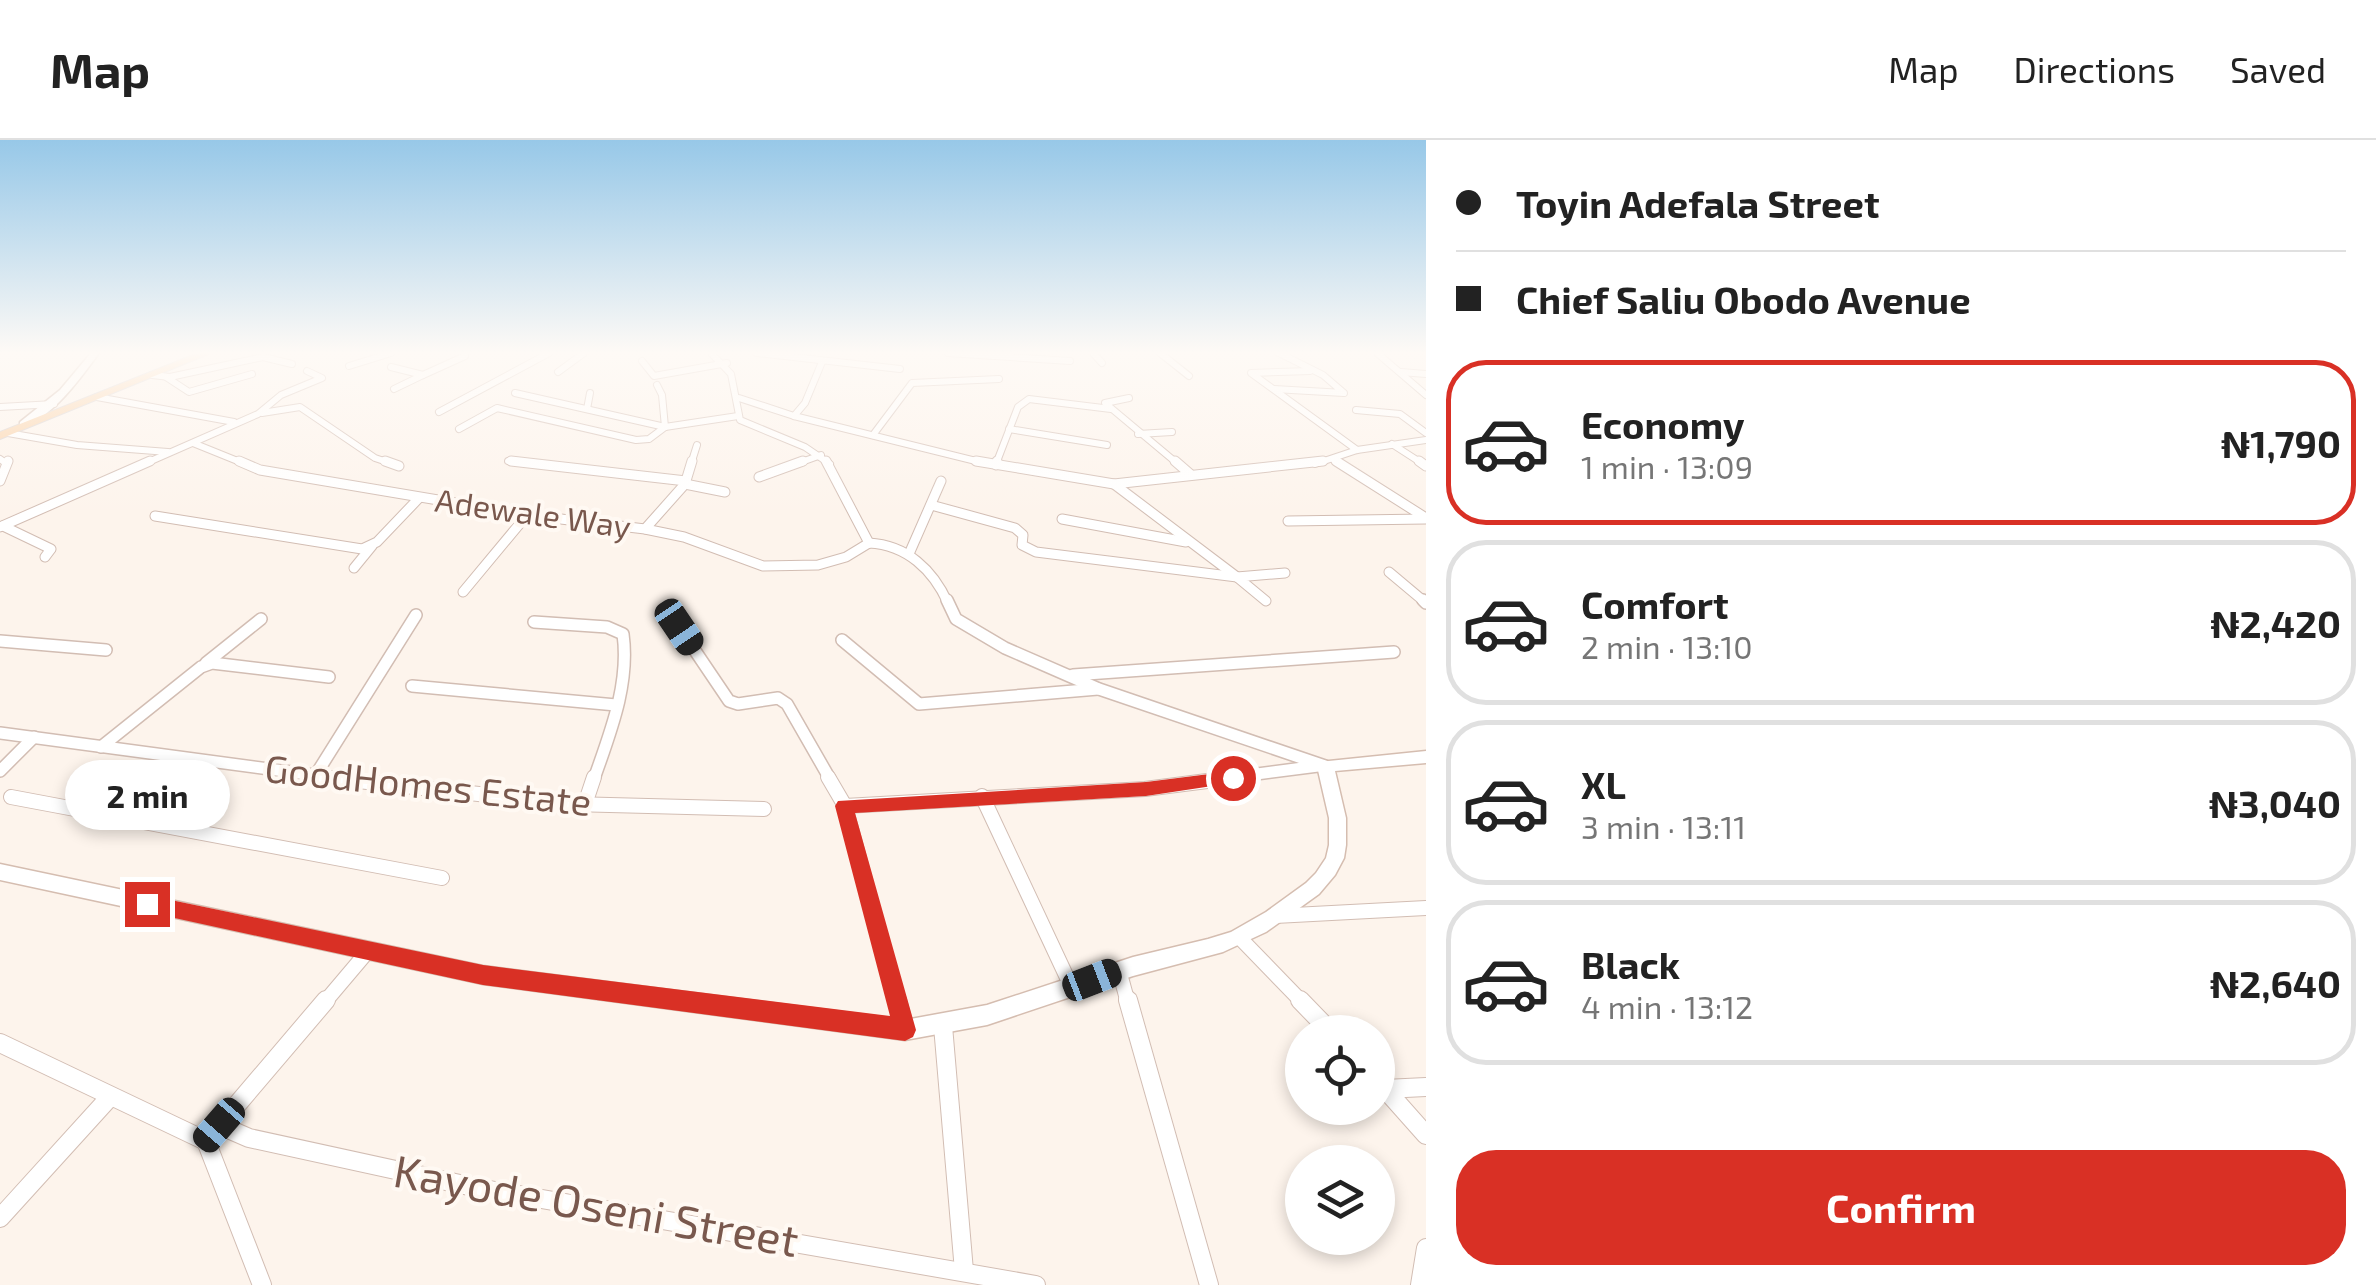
<!DOCTYPE html>
<meta charset="utf-8">
<style>
:root{--surface:#fff;--page:#f6f6f6;--text:#222;--muted:#767676;--line:#e0e0e0;--accent:#d93025}
body{margin:0;font-family:"Exo 2",sans-serif;background:var(--page);color:var(--text);height:100vh;display:flex;flex-direction:column;font-size:38px;white-space:nowrap}
*{box-sizing:border-box;margin:0}
p{font-size:32px;color:var(--muted)}
.icon{flex:none;width:55px;height:55px;fill:none;stroke:currentColor;stroke-width:2;stroke-linecap:round;stroke-linejoin:round}
.map{position:relative;flex:1;overflow:hidden}
.side{display:flex;flex-direction:column;background:var(--surface);width:950px}
.side>*{flex:none}
.hud{display:grid;align-content:center;height:220px;padding:0 30px;background:var(--surface)}
.tools{position:absolute;left:1285px;top:875px;display:grid;gap:20px}
.tools a{display:grid;place-items:center;width:110px;height:110px;border-radius:50%;background:var(--surface);box-shadow:0 5px 15px #0003;font-size:50px}
.end{position:absolute;width:45px;height:45px;margin:-22px;border:12px solid #d93025;background:#fff;box-shadow:0 0 0 5px #fff}
.from{border-radius:50%}
.bubble{position:absolute;height:70px;border-radius:35px;background:var(--surface);box-shadow:0 5px 15px #0003;font-size:32px;font-weight:700;line-height:70px;text-align:center}
.car{position:absolute;width:30px;height:60px;margin:-30px -15px;border-radius:12px;box-shadow:0 0 8px 2px #0007;background:linear-gradient(#222 24%,#8ab4d8 0 40%,#222 0 76%,#8ab4d8 0 86%,#222 0)}
.hud b{display:flex;align-items:center;gap:35px;height:95px;font-size:38px}
.hud b+b{border-top:2px solid var(--line)}
.hud i{width:25px;height:25px;background:var(--text)}
ul{padding:0;list-style:none}
li{display:flex;align-items:center;gap:30px;height:165px;margin:0 20px 15px;padding:0 10px;border:5px solid var(--line);border-radius:40px}
li div{flex:1}
li b{display:block;font-size:38px}
li em{font-style:normal;font-weight:700}
li.selected{border-color:var(--accent)}
li>.icon{width:90px;height:90px;stroke-width:1.5}
.cta{display:flex;gap:20px;margin-top:auto;padding:20px 30px}
.cta a{flex:1;height:115px;border-radius:40px;background:var(--accent);color:#fff;font-size:40px;font-weight:700;line-height:115px;text-align:center}
header{display:flex;align-items:center;gap:60px;box-sizing:border-box;height:140px;padding:0 50px;background:var(--surface);border-bottom:2px solid var(--line)}
header strong{font-size:48px}
nav{display:flex;gap:55px;margin-inline-start:auto;font-size:35px}
main{display:flex;flex:1;min-height:0}
.map>svg:first-child{display:block}
</style>
<header>
<strong>Map</strong>
<nav><a>Map</a><a>Directions</a><a>Saved</a></nav>
</header>
<main>
<div class="map">
<svg width="1426" height="1145" viewBox="0 0 1426 1145">
<rect width="100%" height="100%" fill="#fdf4ec"/>
<g fill="none" stroke-linecap="round" stroke-linejoin="round">
<defs>
<g id="street-far4">
<path d="M711,213L731,234L740,280L805,307L830,324"/>
<path d="M757,213L900,229"/>
<path d="M948,213L1070,221"/>
<path d="M1093,213L1102,223"/>
<path d="M1160,213L1189,236"/>
<path d="M1377,213L1426,255"/>
<path d="M642,221L654,236L727,223"/>
<path d="M349,226L391,213"/>
<path d="M391,227L423,235L394,249"/>
<path d="M1310,231L1251,233L1357,310"/>
<path d="M558,232L584,213"/>
<path d="M1401,232L1426,234"/>
<path d="M152,235L170,237L263,217L292,224"/>
<path d="M423,235L465,216"/>
<path d="M166,237L189,252L252,234"/>
<path d="M657,245L662,255L665,287"/>
<path d="M1274,249L1344,253L1323,235L1279,213"/>
<path d="M515,253L665,287L738,276"/>
<path d="M97,257L234,282"/>
<path d="M739,258L794,276L988,324"/>
<path d="M1129,258L1105,263L1178,324"/>
<path d="M0,267L54,264"/>
<path d="M587,269L590,253"/>
<path d="M1356,270L1400,274L1426,293"/>
<path d="M439,272L549,213"/>
<path d="M262,273L300,267L375,318L393,324"/>
<path d="M794,276L805,263L822,222"/>
<path d="M459,289L497,268L636,300L649,299L665,287"/>
<path d="M1009,289L1107,305"/>
<path d="M8,293L77,305L168,312"/>
<path d="M1138,294L1172,292"/>
<path d="M873,295L912,243L999,239"/>
<path d="M193,303L245,324"/>
<path d="M1392,304L1423,324"/>
<path d="M0,319L7,324"/>
<path d="M1334,320L1340,324"/>
<path d="M508,321L533,324"/>
<path d="M144,324L258,274L281,255L322,238L307,231"/>
<path d="M691,324L697,305"/>
<path d="M796,324L821,315"/>
<path d="M996,324L1018,267L1029,259L1111,269"/>
<path d="M1315,324L1357,310L1426,300"/>
</g>
<g id="street-far3">
<path d="M239,321L260,330L527,375L645,389L684,397L763,426L818,425L846,417L869,403"/>
<path d="M385,321L399,326"/>
<path d="M511,321L686,341"/>
<path d="M826,321L869,403"/>
<path d="M976,321L1114,344L1323,321"/>
<path d="M1175,321L1190,334"/>
<path d="M1336,321L1426,378"/>
<path d="M1419,321L1426,326"/>
<path d="M996,325L997,321"/>
<path d="M759,337L803,321"/>
<path d="M0,341L8,321"/>
<path d="M685,344L725,352"/>
<path d="M1114,344L1237,437"/>
<path d="M931,365L1015,388L1023,395L1022,405L1036,412L1237,437"/>
<path d="M155,376L362,409L377,402L419,358"/>
<path d="M1062,379L1186,402"/>
<path d="M1288,381L1426,379"/>
<path d="M3,386L51,409L45,417"/>
<path d="M0,387L150,321"/>
<path d="M645,389L685,344L692,321"/>
<path d="M869,403C907,405 933,430 948,463"/>
<path d="M909,414L941,341"/>
<path d="M354,428L372,406"/>
<path d="M1389,432L1426,463"/>
<path d="M463,452L527,375"/>
<path d="M1266,461L1237,437L1285,433"/>
</g>
<g id="street-far2">
<path d="M947,460L956,479L1005,508L1099,549L1325,626"/>
<path d="M1423,460L1426,463"/>
<path d="M534,482L607,487L623,494C630,544 610,593 594,639"/>
<path d="M679,487L729,561L738,564L778,558L787,564L830,639"/>
<path d="M842,500L919,564L1098,549"/>
<path d="M0,501L106,510"/>
<path d="M206,523L261,479"/>
<path d="M1073,535L1394,512"/>
<path d="M412,546L616,565"/>
<path d="M0,593L344,639"/>
<path d="M101,607L201,527L212,523L329,537"/>
<path d="M0,631L34,597"/>
<path d="M315,636L416,475"/>
<path d="M195,639L209,622"/>
<path d="M1219,639L1318,626"/>
</g>
<g id="street-far1">
<path d="M321,637L571,664L764,669"/>
<path d="M828,637L845,666L898,863"/>
<path d="M982,656L1071,846"/>
<path d="M11,657L442,738"/>
<path d="M585,664L594,637"/>
<path d="M845,666L1145,649L1238,637"/>
<path d="M158,683L197,637"/>
<path d="M1275,776L1426,768"/>
<path d="M1239,797L1303,863"/>
<path d="M1119,830L1128,863"/>
<path d="M324,863L368,811"/>
</g>
<g id="street">
<path d="M897,860L905,890"/>
<path d="M1128,860L1209,1145"/>
<path d="M1300,860L1331,892"/>
<path d="M943,886L964,1131"/>
<path d="M0,903L206,1001L262,1145"/>
<path d="M1378,941L1426,995"/>
<path d="M1385,949L1426,947"/>
<path d="M219,985L249,998L478,1048L1036,1145"/>
<path d="M206,1001L326,860"/>
<path d="M0,1078L109,958"/>
<path d="M1420,1145L1426,1108"/>
</g>
<g id="secondary">
<path d="M91,213H99C82,236 49,283 20,286V282L60,250Z"/>
<path d="M1426,611V623L1335,631L1346,678V705L1344,718L1335,735L1319,754L1266,792L1223,812L1133,836L987,885L905,900L483,844L0,740V724L483,826L905,880L987,865L1133,817L1208,799L1231,792L1266,772L1306,743L1316,733L1326,718L1329,705V678L1317,626L1319,622Z"/>
</g>
<path id="primary" d="M198,213H211L0,299V292Z"/>
</defs>
<use href="#street-far4" stroke="#d2bdb3" stroke-width="8"/>
<use href="#street-far3" stroke="#d2bdb3" stroke-width="11"/>
<use href="#street-far2" stroke="#d2bdb3" stroke-width="14"/>
<use href="#street-far1" stroke="#d2bdb3" stroke-width="16"/>
<use href="#street" stroke="#d2bdb3" stroke-width="20"/>
<use href="#secondary" stroke="#d5bdb0" stroke-width="3"/>
<use href="#primary" stroke="#d9d0cd" stroke-width="2"/>
<use href="#street-far4" stroke="#fff" stroke-width="6"/>
<use href="#street-far3" stroke="#fff" stroke-width="9"/>
<use href="#street-far2" stroke="#fff" stroke-width="11"/>
<use href="#street-far1" stroke="#fff" stroke-width="14"/>
<use href="#street" stroke="#fff" stroke-width="18"/>
<use href="#secondary" fill="#fff" fill-rule="evenodd"/>
<use href="#primary" fill="#fad1a6" fill-rule="evenodd"/>
</g>
<linearGradient id="sky" x2="0" y2="1"><stop stop-color="#97c8e8"/><stop offset="0.57" stop-color="#fefaf6"/><stop offset="1" stop-color="#fefaf6" stop-opacity="0"/></linearGradient>
<rect width="1426" height="373" fill="url(#sky)"/>
<path fill="#d93025" d="M1233,631L1242,638L1239,642L1146,656L855,673L916,890L913,897L905,901L483,845L147,772L137,764L147,755L483,825L890,876L835,666L838,661L1146,642Z"/>
<g text-anchor="middle" stroke-width="8" stroke-linejoin="round" paint-order="stroke">
<g font-size="32" fill="#79584d" stroke="#fff9f3">
<text transform="translate(533 374) rotate(8)" y="11">Adewale Way</text>
</g>
<g font-size="38" fill="#79584d" stroke="#fff9f3">
<text transform="translate(428 646) rotate(6)" y="13">GoodHomes Estate</text>
</g>
<g font-size="45" fill="#79584d" stroke="#fff9f3">
<text transform="translate(596 1066) rotate(10)" y="16">Kayode Oseni Street</text>
</g>
</g>
</svg>
<div class="tools">
<a><svg class="icon" aria-label="locate" viewBox="0 0 24 24"><circle cx="12" cy="12" r="6"/><path d="M12 2v4M12 18v4M2 12h4M18 12h4"/></svg></a>
<a><svg class="icon" aria-label="layers" viewBox="0 0 24 24"><path d="M12 4l9 5-9 5-9-5zM3 14l9 5 9-5"/></svg></a>
</div>
<i class="end from" style="left:1233px;top:638px"></i>
<i class="end" style="left:147px;top:764px"></i>
<div class="bubble" style="left:65px;top:620px;width:165px">2 min</div>
<i class="car" style="left:679px;top:487px;rotate:146deg"></i>
<i class="car" style="left:1092px;top:840px;rotate:69deg"></i>
<i class="car" style="left:219px;top:985px;rotate:221deg"></i>
</div>
<section class="side">
<div class="hud">
<b><i class="from"></i>Toyin Adefala Street</b>
<b><i></i>Chief Saliu Obodo Avenue</b>
</div>
<ul>
<li class="selected"><svg class="icon" aria-label="car" viewBox="0 0 24 24"><path d="M5 17H2v-5l4-1 3-4h7l3 4 3 1v5h-3M9 17h6M6 11h13"/><circle cx="7" cy="17" r="2"/><circle cx="17" cy="17" r="2"/></svg><div><b>Economy</b><p>1 min · 13:09</p></div><em>₦1,790</em></li>
<li><svg class="icon" aria-label="car" viewBox="0 0 24 24"><path d="M5 17H2v-5l4-1 3-4h7l3 4 3 1v5h-3M9 17h6M6 11h13"/><circle cx="7" cy="17" r="2"/><circle cx="17" cy="17" r="2"/></svg><div><b>Comfort</b><p>2 min · 13:10</p></div><em>₦2,420</em></li>
<li><svg class="icon" aria-label="car" viewBox="0 0 24 24"><path d="M5 17H2v-5l4-1 3-4h7l3 4 3 1v5h-3M9 17h6M6 11h13"/><circle cx="7" cy="17" r="2"/><circle cx="17" cy="17" r="2"/></svg><div><b>XL</b><p>3 min · 13:11</p></div><em>₦3,040</em></li>
<li><svg class="icon" aria-label="car" viewBox="0 0 24 24"><path d="M5 17H2v-5l4-1 3-4h7l3 4 3 1v5h-3M9 17h6M6 11h13"/><circle cx="7" cy="17" r="2"/><circle cx="17" cy="17" r="2"/></svg><div><b>Black</b><p>4 min · 13:12</p></div><em>₦2,640</em></li>
</ul>
<div class="cta"><a>Confirm</a></div>
</section>
</main>
